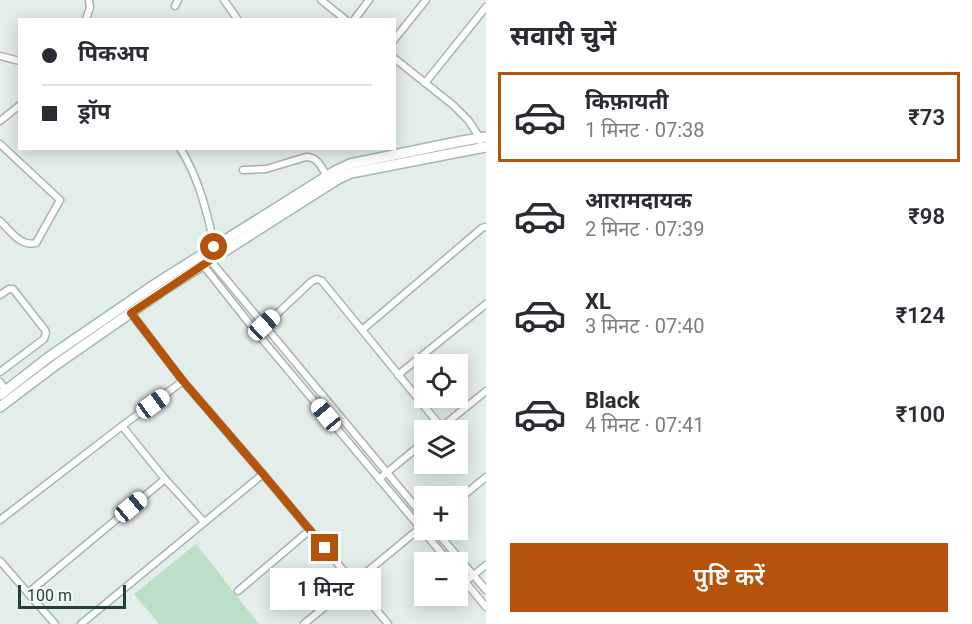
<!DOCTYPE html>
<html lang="hi">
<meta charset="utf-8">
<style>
:root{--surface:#fff;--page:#f2f2f3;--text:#2b2b33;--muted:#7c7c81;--line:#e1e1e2;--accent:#b45309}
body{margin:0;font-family:Roboto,"Noto Sans Devanagari",sans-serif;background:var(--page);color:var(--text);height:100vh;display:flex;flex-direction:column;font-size:22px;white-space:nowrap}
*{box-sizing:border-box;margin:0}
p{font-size:20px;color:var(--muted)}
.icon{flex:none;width:33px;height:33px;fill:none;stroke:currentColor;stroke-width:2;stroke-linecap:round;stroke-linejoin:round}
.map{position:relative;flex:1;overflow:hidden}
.sheet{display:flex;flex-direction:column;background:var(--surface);width:486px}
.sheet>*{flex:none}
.top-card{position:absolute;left:18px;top:18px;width:378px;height:132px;border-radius:0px;box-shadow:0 3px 15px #0003;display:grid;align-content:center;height:132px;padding:0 24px;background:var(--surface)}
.controls{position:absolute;left:414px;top:354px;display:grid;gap:12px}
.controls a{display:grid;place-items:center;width:54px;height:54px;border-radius:0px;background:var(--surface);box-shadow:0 3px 15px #0003;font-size:30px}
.scale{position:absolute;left:18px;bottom:15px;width:108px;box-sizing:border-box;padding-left:6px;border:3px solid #223f3a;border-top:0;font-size:16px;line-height:21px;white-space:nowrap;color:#223f3a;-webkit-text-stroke:4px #f4faf7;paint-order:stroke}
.end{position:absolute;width:27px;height:27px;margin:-14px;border:8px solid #b45309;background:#fff;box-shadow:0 0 0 3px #fff}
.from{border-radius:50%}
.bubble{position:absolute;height:42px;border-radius:0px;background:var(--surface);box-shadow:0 3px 15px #0003;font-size:20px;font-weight:600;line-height:42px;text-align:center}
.car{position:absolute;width:18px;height:36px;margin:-18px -9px;border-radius:8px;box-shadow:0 0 4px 2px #0007;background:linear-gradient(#fff 24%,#345 0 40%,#fff 0 76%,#345 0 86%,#fff 0)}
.top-card b{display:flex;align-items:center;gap:21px;height:57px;font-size:22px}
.top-card b+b{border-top:2px solid var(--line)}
.top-card i{width:15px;height:15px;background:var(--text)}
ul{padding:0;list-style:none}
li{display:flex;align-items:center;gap:18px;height:90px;margin:0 12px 9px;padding:0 12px;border:3px solid transparent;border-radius:0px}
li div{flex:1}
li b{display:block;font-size:22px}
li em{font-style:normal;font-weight:600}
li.on{border-color:var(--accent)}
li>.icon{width:54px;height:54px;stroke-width:1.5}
h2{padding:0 24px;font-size:27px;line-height:72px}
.button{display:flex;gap:12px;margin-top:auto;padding:12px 24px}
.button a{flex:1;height:69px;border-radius:0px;background:var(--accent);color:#fff;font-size:24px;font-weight:600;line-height:69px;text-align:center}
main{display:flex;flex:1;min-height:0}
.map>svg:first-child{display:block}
</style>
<main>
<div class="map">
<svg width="486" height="624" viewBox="0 0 486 624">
<rect width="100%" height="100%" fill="#e3edea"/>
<path fill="#bcdfc8" d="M196,544L259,624H159L134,594Z"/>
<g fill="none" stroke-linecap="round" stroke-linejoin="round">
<defs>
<g id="street">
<path d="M224,0L238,20"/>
<path d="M321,0L346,20"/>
<path d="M175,6L178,0"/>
<path d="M86,20L90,7L89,0"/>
<path d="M354,20L369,0"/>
<path d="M394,40L426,0"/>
<path d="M0,56L20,61"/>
<path d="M394,58L453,105L468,120L480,138V141"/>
<path d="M425,83L486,7"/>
<path d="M0,121L20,105"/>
<path d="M0,144L60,200L36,243C20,247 11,231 0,221"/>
<path d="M180,148C199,178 208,215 215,249"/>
<path d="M243,170L266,169L306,157C318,157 321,167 327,176"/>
<path d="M210,260L424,517"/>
<path d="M203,265L256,332L449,562"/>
<path d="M0,295L9,289H13L45,330L46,333L44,339L0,372"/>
<path d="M131,313L183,381L263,474L388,624"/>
<path d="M262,328L312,281L317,279L322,281L442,428"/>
<path d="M362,330L482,228L486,227"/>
<path d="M398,375L486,304"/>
<path d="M0,382L6,391"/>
<path d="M122,426L165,479L204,522"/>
<path d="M438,430L486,391"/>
<path d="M379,479L424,442"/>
<path d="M458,500L486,477"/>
<path d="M0,520L122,426L183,381"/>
<path d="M435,530L486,590"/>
<path d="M0,561L55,624"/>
<path d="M458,573L486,607"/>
<path d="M465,582L486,565"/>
<path d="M238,591L310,530"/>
<path d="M28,593L165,479"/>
<path d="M81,624L263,474"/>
<path d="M304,624L420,528L424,526"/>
</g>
<g id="secondary">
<path d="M0,395L49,357L157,283L335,171L350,164L462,141L486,137"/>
<path d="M0,407L57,364L162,291L338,179L351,173L486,147"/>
</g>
</defs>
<use href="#street" stroke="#a5b5b2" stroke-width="9"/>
<use href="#secondary" stroke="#a1b9b3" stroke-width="12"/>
<use href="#street" stroke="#fff" stroke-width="6"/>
<use href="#secondary" stroke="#fff" stroke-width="9"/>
</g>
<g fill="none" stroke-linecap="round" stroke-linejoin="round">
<path stroke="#b45309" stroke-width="8" d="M214,247L215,257L131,313L183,381L263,474L325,548"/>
</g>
</svg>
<div class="controls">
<a><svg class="icon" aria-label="locate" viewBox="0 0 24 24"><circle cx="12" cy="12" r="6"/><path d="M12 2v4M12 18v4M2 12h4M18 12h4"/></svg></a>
<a><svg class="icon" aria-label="layers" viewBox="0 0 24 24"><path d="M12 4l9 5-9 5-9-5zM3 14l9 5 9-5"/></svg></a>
<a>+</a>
<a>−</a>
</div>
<div class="scale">100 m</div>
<i class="end from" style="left:214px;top:247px"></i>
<i class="end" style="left:325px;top:548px"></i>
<div class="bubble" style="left:270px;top:568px;width:111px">1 मिनट</div>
<i class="car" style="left:264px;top:325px;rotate:47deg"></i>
<i class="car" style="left:153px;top:404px;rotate:54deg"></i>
<i class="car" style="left:326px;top:415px;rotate:320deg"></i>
<i class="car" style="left:131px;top:507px;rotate:50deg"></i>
<div class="top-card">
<b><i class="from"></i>पिकअप</b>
<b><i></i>ड्रॉप</b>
</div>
</div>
<section class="sheet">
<h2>सवारी चुनें</h2>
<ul>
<li class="on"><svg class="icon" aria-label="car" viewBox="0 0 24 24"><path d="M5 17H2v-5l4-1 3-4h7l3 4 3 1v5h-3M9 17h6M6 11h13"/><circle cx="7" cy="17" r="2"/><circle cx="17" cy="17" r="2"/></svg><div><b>किफ़ायती</b><p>1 मिनट · 07:38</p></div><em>₹73</em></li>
<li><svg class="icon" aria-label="car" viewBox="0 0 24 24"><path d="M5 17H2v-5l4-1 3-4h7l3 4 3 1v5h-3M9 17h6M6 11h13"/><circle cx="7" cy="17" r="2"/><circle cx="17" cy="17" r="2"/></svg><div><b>आरामदायक</b><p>2 मिनट · 07:39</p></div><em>₹98</em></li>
<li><svg class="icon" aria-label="car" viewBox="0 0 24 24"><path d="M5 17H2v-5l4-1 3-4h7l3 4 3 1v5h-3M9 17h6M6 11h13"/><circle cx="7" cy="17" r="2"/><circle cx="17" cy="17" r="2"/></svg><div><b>XL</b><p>3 मिनट · 07:40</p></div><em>₹124</em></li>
<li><svg class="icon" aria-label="car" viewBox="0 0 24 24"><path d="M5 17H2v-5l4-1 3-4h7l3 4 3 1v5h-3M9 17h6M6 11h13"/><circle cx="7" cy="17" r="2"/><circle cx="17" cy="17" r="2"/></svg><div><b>Black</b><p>4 मिनट · 07:41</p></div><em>₹100</em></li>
</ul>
<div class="button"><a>पुष्टि करें</a></div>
</section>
</main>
